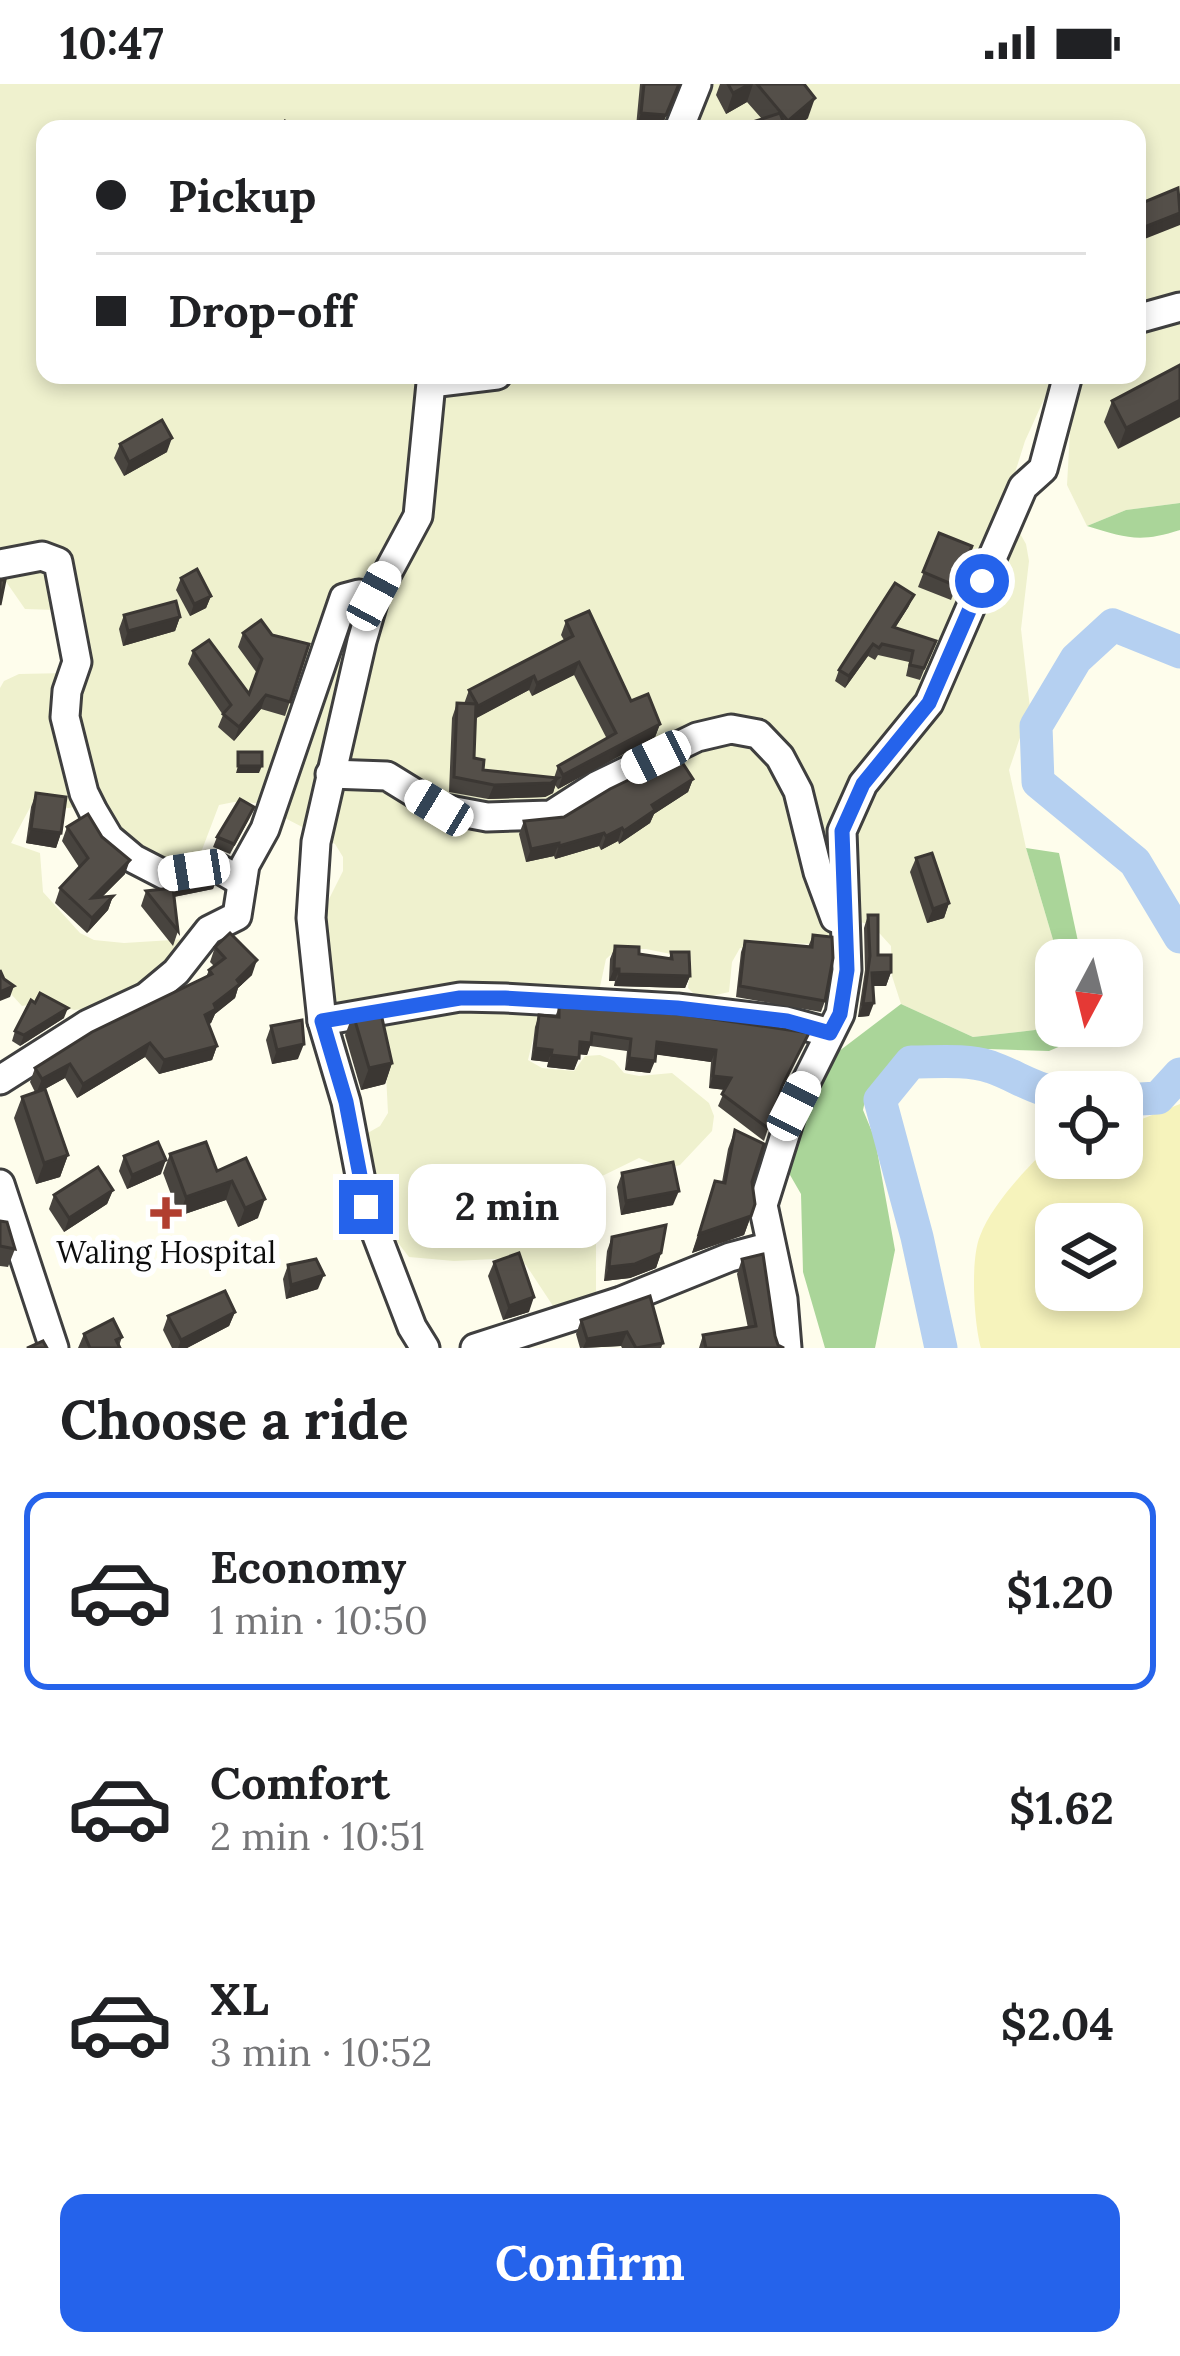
<!DOCTYPE html>
<meta charset="utf-8">
<style>
:root{--surface:#fff;--page:#f6f6f6;--text:#202124;--muted:#757577;--line:#e0e0e0;--accent:#2563eb}
body{margin:0;font-family:Lora,serif;background:var(--page);color:var(--text);height:100vh;display:flex;flex-direction:column;font-size:45px;white-space:nowrap}
*{box-sizing:border-box;margin:0}
p{font-size:39px;color:var(--muted)}
.icon{flex:none;width:66px;height:66px;fill:none;stroke:currentColor;stroke-width:2;stroke-linecap:round;stroke-linejoin:round}
.map{position:relative;height:1264px;overflow:hidden}
.details{display:flex;flex-direction:column;background:var(--surface);flex:1}
.details>*{flex:none}
.guide{position:absolute;left:36px;top:36px;width:1110px;height:264px;border-radius:24px;box-shadow:0 6px 18px #0003;display:grid;align-content:center;height:264px;padding:0 60px;background:var(--surface)}
.needle{width:78px;rotate:187deg}
.buttons{position:absolute;left:1035px;top:855px;display:grid;gap:24px}
.buttons a{display:grid;place-items:center;width:108px;height:108px;border-radius:24px;background:var(--surface);box-shadow:0 6px 18px #0003;font-size:60px}
.end{position:absolute;width:54px;height:54px;margin:-27px;border:15px solid #2563eb;background:#fff;box-shadow:0 0 0 6px #fff}
.from{border-radius:50%}
.bubble{position:absolute;height:84px;border-radius:24px;background:var(--surface);box-shadow:0 6px 18px #0003;font-size:39px;font-weight:800;line-height:84px;text-align:center}
.car{position:absolute;width:36px;height:72px;margin:-36px -18px;border-radius:15px;box-shadow:0 0 9px 3px #0007;background:linear-gradient(#fff 24%,#345 0 40%,#fff 0 76%,#345 0 86%,#fff 0)}
.guide b{display:flex;align-items:center;gap:42px;height:114px;font-size:45px}
.guide b+b{border-top:3px solid var(--line)}
.guide i{width:30px;height:30px;background:var(--text)}
ul{padding:0;list-style:none}
li{display:flex;align-items:center;gap:36px;height:198px;margin:0 24px 18px;padding:0 36px;border:6px solid transparent;border-radius:24px}
li div{flex:1}
li b{display:block;font-size:45px}
li em{font-style:normal;font-weight:800}
li.active{border-color:var(--accent)}
li>.icon{width:108px;height:108px;stroke-width:1.5}
h2{padding:0 60px;font-size:54px;line-height:144px}
.button{display:flex;gap:24px;margin-top:auto;padding:24px 60px}
.button a{flex:1;height:138px;border-radius:24px;background:var(--accent);color:#fff;font-size:48px;font-weight:800;line-height:138px;text-align:center}
.status{display:flex;justify-content:space-between;align-items:center;height:84px;padding:0 60px;background:var(--surface);direction:ltr}
.status svg{height:33px;fill:currentColor}
.map>svg:first-child{display:block}
</style>
<div class="status"><b>10:47</b><svg viewBox="0 0 49 12"><path d="M0 12V9h3v3zM5 12V6h3v6zM10 12V3h3v9zM15 12V0h3v12zM26 1h20v11H26zM47 4h2v5h-2z"/></svg></div>
<div class="map">
<svg width="1180" height="1264" viewBox="0 0 1180 1264">
<rect width="100%" height="100%" fill="#fefdec"/>
<g fill="#eff1ce">
<path d="M0,0H1180V217L1137,223V45H45V291H1055L1025,357L1006,417L1010,432L1026,460L1029,477L1021,545L1030,624L1009,686L1026,764L1059,876L1056,933L1035,946L973,953L901,920L892,892L891,862L872,841L844,834L830,840L829,855L815,860L784,859L740,864L732,878L729,908L699,915L688,904L691,874L646,865H617L606,875L596,921L540,926L528,976L542,984L574,987L585,972L600,971L614,977L624,989L639,992L672,989L709,1019L714,1032L712,1047L680,1081L665,1085L639,1074L596,1095V1211L557,1228L526,1181L513,1174L454,1177L409,1173L381,1137L361,1064L366,1050L380,1042L388,1029L385,970L377,937L332,938L333,906L321,857L329,815L343,787V773L335,760L256,719L234,718L219,721L200,771L184,777L161,775L139,769L93,720L62,725L33,718L11,759L40,769L43,808L80,849L94,856L124,859L188,855L167,890L96,924L74,926L45,918L22,922L0,898V604L4,597L19,590L67,589L57,526L25,525L0,489Z"/>
<path d="M1180,229V419L1126,426L1087,442L1067,401L1072,311L1083,291H1137V245Z"/>
</g>
<g fill="#aad599">
<path d="M1180,419V446C1140,459 1126,454 1087,442L1126,426Z"/>
<path d="M1026,764L1059,769L1082,876H1059Z"/>
<path d="M901,920L973,953L1035,946L1056,933V942H1078L1077,955L1049,967L927,963L898,977L866,1012L863,1026L875,1055L895,1166L875,1264H825L803,1188L801,1110L786,1084L787,1054L830,974Z"/>
</g>
<path fill="#f6f3bc" fill-rule="evenodd" d="M1180,1020V1264H981C974,1239 970,1176 980,1152C993,1118 1030,1081 1056,1055V1074H1122V1037L1142,1035ZM1056,1140H1122V1206H1056Z"/>
<g fill="none" stroke-linecap="round" stroke-linejoin="round">
<g stroke="#b5d0f1" stroke-width="33">
<path d="M1180,568L1113,541L1076,575L1036,642L1038,698L1135,778L1180,853"/>
<path d="M1122,1016L1158,1014L1180,990"/>
<path d="M941,1264L917,1153L880,1016L911,978C937,978 966,975 991,983C1014,991 1032,1004 1056,1009"/>
</g>
<defs>
<g id="minor">
<path d="M679,45L697,0"/>
<path d="M1137,235L1180,223"/>
<path d="M0,480L42,472L58,478L77,578L67,607L65,633L84,709L93,727L109,754L134,775L165,791L218,784L242,798"/>
<path d="M330,690L387,692L439,724L487,733L551,731L596,702L697,653L731,645L758,650L780,673L798,707L818,788L835,834"/>
<path d="M322,937L460,913L505,914L677,924L786,937L830,949"/>
<path d="M0,996L88,940L146,913L176,888L209,846L237,832L245,781L265,745L344,514L359,510L375,512"/>
<path d="M0,1100L54,1264"/>
<path d="M425,1264L412,1243L366,1123L346,1018L322,937L311,834L316,758L362,557L375,512L418,432L431,299L497,291"/>
<path d="M475,1264L621,1217L730,1173L771,1162"/>
<path d="M787,1264L783,1215L763,1121L794,1022L840,930L847,886L842,747L863,700L929,619L1023,403L1043,385L1068,291"/>
</g>
</defs>
<use href="#minor" stroke="#3f3f3f" stroke-width="33"/>
<use href="#minor" stroke="#fff" stroke-width="27"/>
</g>
<g fill="#48443f" fill-rule="evenodd">
<path d="M640,0H679L636,43Z"/>
<path d="M720,0H804L808,34L795,45H731L762,35L747,18L726,30L716,11Z"/>
<path d="M1180,281L1118,365L1104,338L1112,317Z"/>
<path d="M120,360L167,368L124,392L114,374Z"/>
<path d="M939,449L972,462L951,516L918,503Z"/>
<path d="M181,494L211,512L206,524L190,532L176,506Z"/>
<path d="M909,522L895,544L936,557L920,596L906,592L909,578L878,571L875,576L868,572L845,604L835,597L839,586Z"/>
<path d="M124,531L180,533L175,547L123,562L119,545Z"/>
<path d="M566,537L631,617L660,640L655,653L558,705L555,701L553,709L545,713L488,715L449,708L452,634L457,619L464,620L469,606L564,556L561,551ZM574,591L607,655L558,682L554,694L483,686L474,674L476,634L529,606L532,612Z"/>
<path d="M243,549L272,551L309,560L285,632L261,625L234,657L218,643L223,631L188,580L193,567L249,610L257,589L238,563Z"/>
<path d="M693,695L688,708L654,730L650,739L619,760L618,757L601,766L599,762L555,775L554,772L526,778L519,750L524,737L564,733Z"/>
<path d="M36,709L61,749L56,764L26,759L31,723Z"/>
<path d="M250,733L230,770L213,763L217,753Z"/>
<path d="M67,743L125,790L102,813L113,812L108,826L87,849L55,819L60,804L79,783L62,757Z"/>
<path d="M916,774L949,819L944,834L927,839L910,788Z"/>
<path d="M218,790L213,805L174,813L178,847L173,862L141,822L146,807L169,805L172,794Z"/>
<path d="M868,831L878,871L891,888L886,902H873L869,932L858,933L865,886L864,844Z"/>
<path d="M813,851L825,917L821,928L736,913L741,868L745,857L808,863Z"/>
<path d="M615,862L639,870L669,875L671,868L690,892L685,904L614,902L615,897H609L610,875Z"/>
<path d="M215,863L252,891L238,904L235,914L215,930L211,939L209,940L217,962L212,976L159,990L145,973L77,1014L65,994L45,1005L68,1071L60,1093L36,1100L14,1034L22,1013L35,1008L30,998L35,984L206,893L209,886L214,882L210,878Z"/>
<path d="M35,919L64,934L20,962L12,957L15,947Z"/>
<path d="M559,923L809,949L779,1011L764,1057L718,1022L725,1006L709,1004L711,978L655,970L650,989L625,986L627,967L590,962L587,971L579,970L574,986L547,983L548,978L531,976L535,943L539,931L555,933Z"/>
<path d="M353,930L392,979L385,1000L361,1006L345,951Z"/>
<path d="M271,942L298,975L272,980L266,956Z"/>
<path d="M735,1046L752,1098L755,1120L744,1151L692,1169L715,1097L722,1098L728,1065Z"/>
<path d="M170,1070L217,1087L246,1074L258,1134L238,1143L226,1116L179,1132L163,1089Z"/>
<path d="M124,1072L161,1090L127,1105L119,1087Z"/>
<path d="M622,1089L673,1121L621,1131L617,1103Z"/>
<path d="M113,1106L107,1120L64,1148L49,1125L54,1111Z"/>
<path d="M0,1137L15,1165L8,1183L0,1182Z"/>
<path d="M612,1153L661,1169L656,1184L630,1194L604,1197L607,1167Z"/>
<path d="M742,1175L778,1261L784,1264H699L703,1251L748,1244L737,1190Z"/>
<path d="M494,1178L529,1228L503,1236L488,1192Z"/>
<path d="M288,1181L318,1205L286,1215L283,1195Z"/>
<path d="M235,1228L229,1242L187,1264H172L163,1246L168,1232Z"/>
<path d="M581,1236L663,1259L661,1264H622L621,1262L580,1264L576,1250Z"/>
<path d="M84,1250L122,1253L119,1262L120,1264H78Z"/>
</g>
<g fill="#3b3733">
<path d="M679,0L661,45L636,43L641,29Z"/>
<path d="M750,0H753L747,18L726,30L733,9Z"/>
<path d="M815,14L808,34L795,45H785L788,37Z"/>
<path d="M1180,129V141L1137,158V146Z"/>
<path d="M1180,316V333L1118,365L1126,344Z"/>
<path d="M172,354L167,368L124,392L129,378Z"/>
<path d="M914,511L909,522L888,555L893,543Z"/>
<path d="M211,512L206,524L190,532L194,520Z"/>
<path d="M180,533L175,547L123,562L128,547Z"/>
<path d="M873,560L868,572L845,604L849,592Z"/>
<path d="M579,578L574,591L532,612L537,599Z"/>
<path d="M534,592L529,606L473,636L478,622Z"/>
<path d="M266,611L261,625L234,657L239,643Z"/>
<path d="M660,640L655,653L558,705L563,691Z"/>
<path d="M238,682H262L259,689H236Z"/>
<path d="M558,694L553,709L545,713L488,715L494,701Z"/>
<path d="M693,695L688,708L654,730L650,739L619,760L624,747L652,721Z"/>
<path d="M622,744L618,757L601,766L606,752Z"/>
<path d="M31,745L61,749L56,764L26,759Z"/>
<path d="M604,749L599,762L555,775L559,762Z"/>
<path d="M559,759L554,772L526,778L531,765Z"/>
<path d="M130,776L125,790L86,829L92,814Z"/>
<path d="M218,790L213,805L168,814L174,799Z"/>
<path d="M113,812L108,826L87,849L92,834Z"/>
<path d="M949,819L944,834L927,839L933,825Z"/>
<path d="M257,876L252,891L238,904L235,914L215,930L211,939L200,945L205,931L214,920Z"/>
<path d="M614,885H619L615,897H609Z"/>
<path d="M891,888L886,902H867L872,889Z"/>
<path d="M619,890L690,892L685,904L614,902Z"/>
<path d="M14,902L10,913L0,917V908Z"/>
<path d="M874,919L869,932L858,933L863,920Z"/>
<path d="M68,924L64,934L20,962L24,951Z"/>
<path d="M580,958L591,959L587,971L576,970Z"/>
<path d="M657,958L716,966L711,978L652,970Z"/>
<path d="M150,959L145,973L77,1014L83,1000Z"/>
<path d="M304,960L298,975L272,980L277,966Z"/>
<path d="M217,962L212,976L159,990L164,976Z"/>
<path d="M535,964L552,966L548,978L531,976Z"/>
<path d="M551,971L579,974L574,986L547,983Z"/>
<path d="M629,974L655,977L650,989L625,986Z"/>
<path d="M392,979L385,1000L361,1006L369,984Z"/>
<path d="M70,980L65,994L36,1010L42,995Z"/>
<path d="M713,992L731,994L727,1006L709,1004Z"/>
<path d="M68,1071L60,1093L36,1100L44,1079Z"/>
<path d="M166,1076L161,1090L127,1105L132,1091Z"/>
<path d="M232,1097L226,1116L179,1132L186,1113Z"/>
<path d="M113,1106L107,1120L64,1148L69,1134Z"/>
<path d="M679,1107L673,1121L621,1131L626,1117Z"/>
<path d="M265,1115L258,1134L238,1143L245,1124Z"/>
<path d="M751,1132L744,1151L692,1169L699,1150Z"/>
<path d="M661,1169L656,1184L630,1194L604,1197L609,1183Z"/>
<path d="M324,1191L318,1205L286,1215L291,1201Z"/>
<path d="M534,1213L529,1228L503,1236L509,1222Z"/>
<path d="M235,1228L229,1242L187,1264H178L181,1256Z"/>
<path d="M627,1248L621,1262L583,1264L587,1255Z"/>
</g>
<g fill="#544f49" stroke="#3b3733" stroke-width="3">
<path d="M644,0H679L666,31L641,29Z"/>
<path d="M728,0H750L733,9Z"/>
<path d="M757,0H804L815,14L788,37Z"/>
<path d="M780,29L786,45H731Z"/>
<path d="M285,37L298,45H280Z"/>
<path d="M1178,104L1180,129L1137,146V121Z"/>
<path d="M1180,281V316L1126,344L1112,317Z"/>
<path d="M162,336L172,354L129,378L120,360Z"/>
<path d="M939,449L972,462L956,502L923,488Z"/>
<path d="M197,485L211,512L194,520L181,494Z"/>
<path d="M0,496H5L0,521Z"/>
<path d="M895,499L914,511L893,543L936,557L924,584L910,581L913,567L882,560L879,564L873,560L849,592L839,586Z"/>
<path d="M176,517L180,533L128,547L124,531Z"/>
<path d="M589,527L631,617L648,610L660,640L563,691L558,682L616,649L579,578L537,599L534,592L478,622L469,606L573,552L566,537Z"/>
<path d="M261,536L272,551L309,560L290,618L266,611L239,643L223,630L231,621L193,567L209,556L249,610L262,575L243,549Z"/>
<path d="M457,619L476,620L474,674L484,676L483,686L558,694L551,699L494,701L454,693Z"/>
<rect x="238" y="668" width="24" height="14"/>
<path d="M678,672L693,695L652,721L655,726L624,747L622,744L606,752L604,749L559,762V759L531,765L524,737L564,733L610,705Z"/>
<path d="M36,709L66,713L61,749L31,745Z"/>
<path d="M240,715L254,723L234,760L217,753Z"/>
<path d="M88,730L102,753L130,776L92,814L113,812L92,834L60,804L88,774L67,743Z"/>
<path d="M932,769L949,819L933,825L916,774Z"/>
<path d="M217,789L218,790L174,799L172,794Z"/>
<path d="M173,804L178,847L146,807Z"/>
<path d="M868,831H878V871H891V888L872,889L874,919L863,920L870,872Z"/>
<path d="M230,849L257,876L237,896L240,900L214,920L216,925L205,931L217,962L164,976L150,959L83,1000L70,980L42,995L35,984L92,948L212,890L209,886L225,874L215,863Z"/>
<path d="M813,851L832,853L833,874L825,917L740,902L745,857L812,863Z"/>
<path d="M615,862L639,863V870L672,875L671,868H689L690,892L619,890V885H614Z"/>
<path d="M0,886L4,895L14,902L0,908Z"/>
<path d="M40,909L68,924L24,951L15,947L31,916L35,919Z"/>
<path d="M559,923L680,930L809,949L782,1002L769,1045L722,1010L731,994L713,992L716,966L657,958L655,977L629,974L631,955L592,949L591,959L580,958L579,974L551,971L552,966L535,964L539,931L559,933Z"/>
<path d="M380,925L392,979L369,984L353,930Z"/>
<path d="M302,936L304,960L277,966L271,942Z"/>
<path d="M45,1005L68,1071L44,1079L22,1013Z"/>
<path d="M735,1046L764,1060L752,1098L755,1120L751,1132L699,1150L715,1097L725,1099Z"/>
<path d="M158,1058L166,1076L132,1091L124,1072Z"/>
<path d="M206,1058L217,1087L246,1074L265,1115L245,1124L232,1097L186,1113L170,1070Z"/>
<path d="M673,1078L679,1107L626,1117L622,1089Z"/>
<path d="M98,1083L113,1106L69,1134L54,1111Z"/>
<path d="M0,1137L7,1138L15,1165L0,1162Z"/>
<path d="M666,1141L661,1169L635,1180L609,1183L612,1153Z"/>
<path d="M519,1169L534,1213L509,1222L494,1178Z"/>
<path d="M763,1170L775,1252L778,1261L784,1264H706L703,1251L756,1242L742,1175Z"/>
<path d="M316,1175L324,1191L291,1201L288,1181Z"/>
<path d="M225,1207L235,1228L181,1256L168,1232Z"/>
<path d="M650,1212L663,1259L636,1264L627,1248L587,1255L581,1236Z"/>
<path d="M113,1235L122,1253L116,1256L120,1264H90L84,1250Z"/>
<path d="M43,1257L47,1264H27Z"/>
</g>
<g fill="none" stroke-linecap="round" stroke-linejoin="round">
<path stroke="#2563eb" stroke-width="15" d="M366,1123L346,1018L322,937L460,914H505L677,924L787,937L830,949L840,930L847,886L842,747L863,700L929,619L982,497"/>
</g>
<path fill="#b13e2f" stroke="#fff" stroke-width="4.5" d="M160 1111h12v12h12v12h-12v12h-12v-12h-12v-12h12z"/>
<g text-anchor="middle" stroke-width="12" stroke-linejoin="round" paint-order="stroke">
<g font-size="30" fill="#0c0c0c" stroke="#fff">
<text x="166" y="1179">Waling Hospital</text>
</g>
</g>
</svg>
<div class="buttons">
<a><svg class="needle" viewBox="-14 -14 28 28"><path d="M0-13l5 13h-10z" fill="#e53935"/><path d="M0 13l5-13h-10z" fill="#757577"/></svg></a>
<a><svg class="icon" aria-label="locate" viewBox="0 0 24 24"><circle cx="12" cy="12" r="6"/><path d="M12 2v4M12 18v4M2 12h4M18 12h4"/></svg></a>
<a><svg class="icon" aria-label="layers" viewBox="0 0 24 24"><path d="M12 4l9 5-9 5-9-5zM3 14l9 5 9-5"/></svg></a>
</div>
<i class="end from" style="left:982px;top:497px"></i>
<i class="end" style="left:366px;top:1123px"></i>
<div class="bubble" style="left:408px;top:1080px;width:198px">2 min</div>
<i class="car" style="left:374px;top:512px;rotate:28deg"></i>
<i class="car" style="left:656px;top:673px;rotate:244deg"></i>
<i class="car" style="left:439px;top:724px;rotate:301deg"></i>
<i class="car" style="left:194px;top:786px;rotate:261deg"></i>
<i class="car" style="left:794px;top:1022px;rotate:27deg"></i>
<div class="guide">
<b><i class="from"></i>Pickup</b>
<b><i></i>Drop-off</b>
</div>
</div>
<section class="details">
<h2>Choose a ride</h2>
<ul>
<li class="active"><svg class="icon" aria-label="car" viewBox="0 0 24 24"><path d="M5 17H2v-5l4-1 3-4h7l3 4 3 1v5h-3M9 17h6M6 11h13"/><circle cx="7" cy="17" r="2"/><circle cx="17" cy="17" r="2"/></svg><div><b>Economy</b><p>1 min · 10:50</p></div><em>$1.20</em></li>
<li><svg class="icon" aria-label="car" viewBox="0 0 24 24"><path d="M5 17H2v-5l4-1 3-4h7l3 4 3 1v5h-3M9 17h6M6 11h13"/><circle cx="7" cy="17" r="2"/><circle cx="17" cy="17" r="2"/></svg><div><b>Comfort</b><p>2 min · 10:51</p></div><em>$1.62</em></li>
<li><svg class="icon" aria-label="car" viewBox="0 0 24 24"><path d="M5 17H2v-5l4-1 3-4h7l3 4 3 1v5h-3M9 17h6M6 11h13"/><circle cx="7" cy="17" r="2"/><circle cx="17" cy="17" r="2"/></svg><div><b>XL</b><p>3 min · 10:52</p></div><em>$2.04</em></li>
</ul>
<div class="button"><a>Confirm</a></div>
</section>
